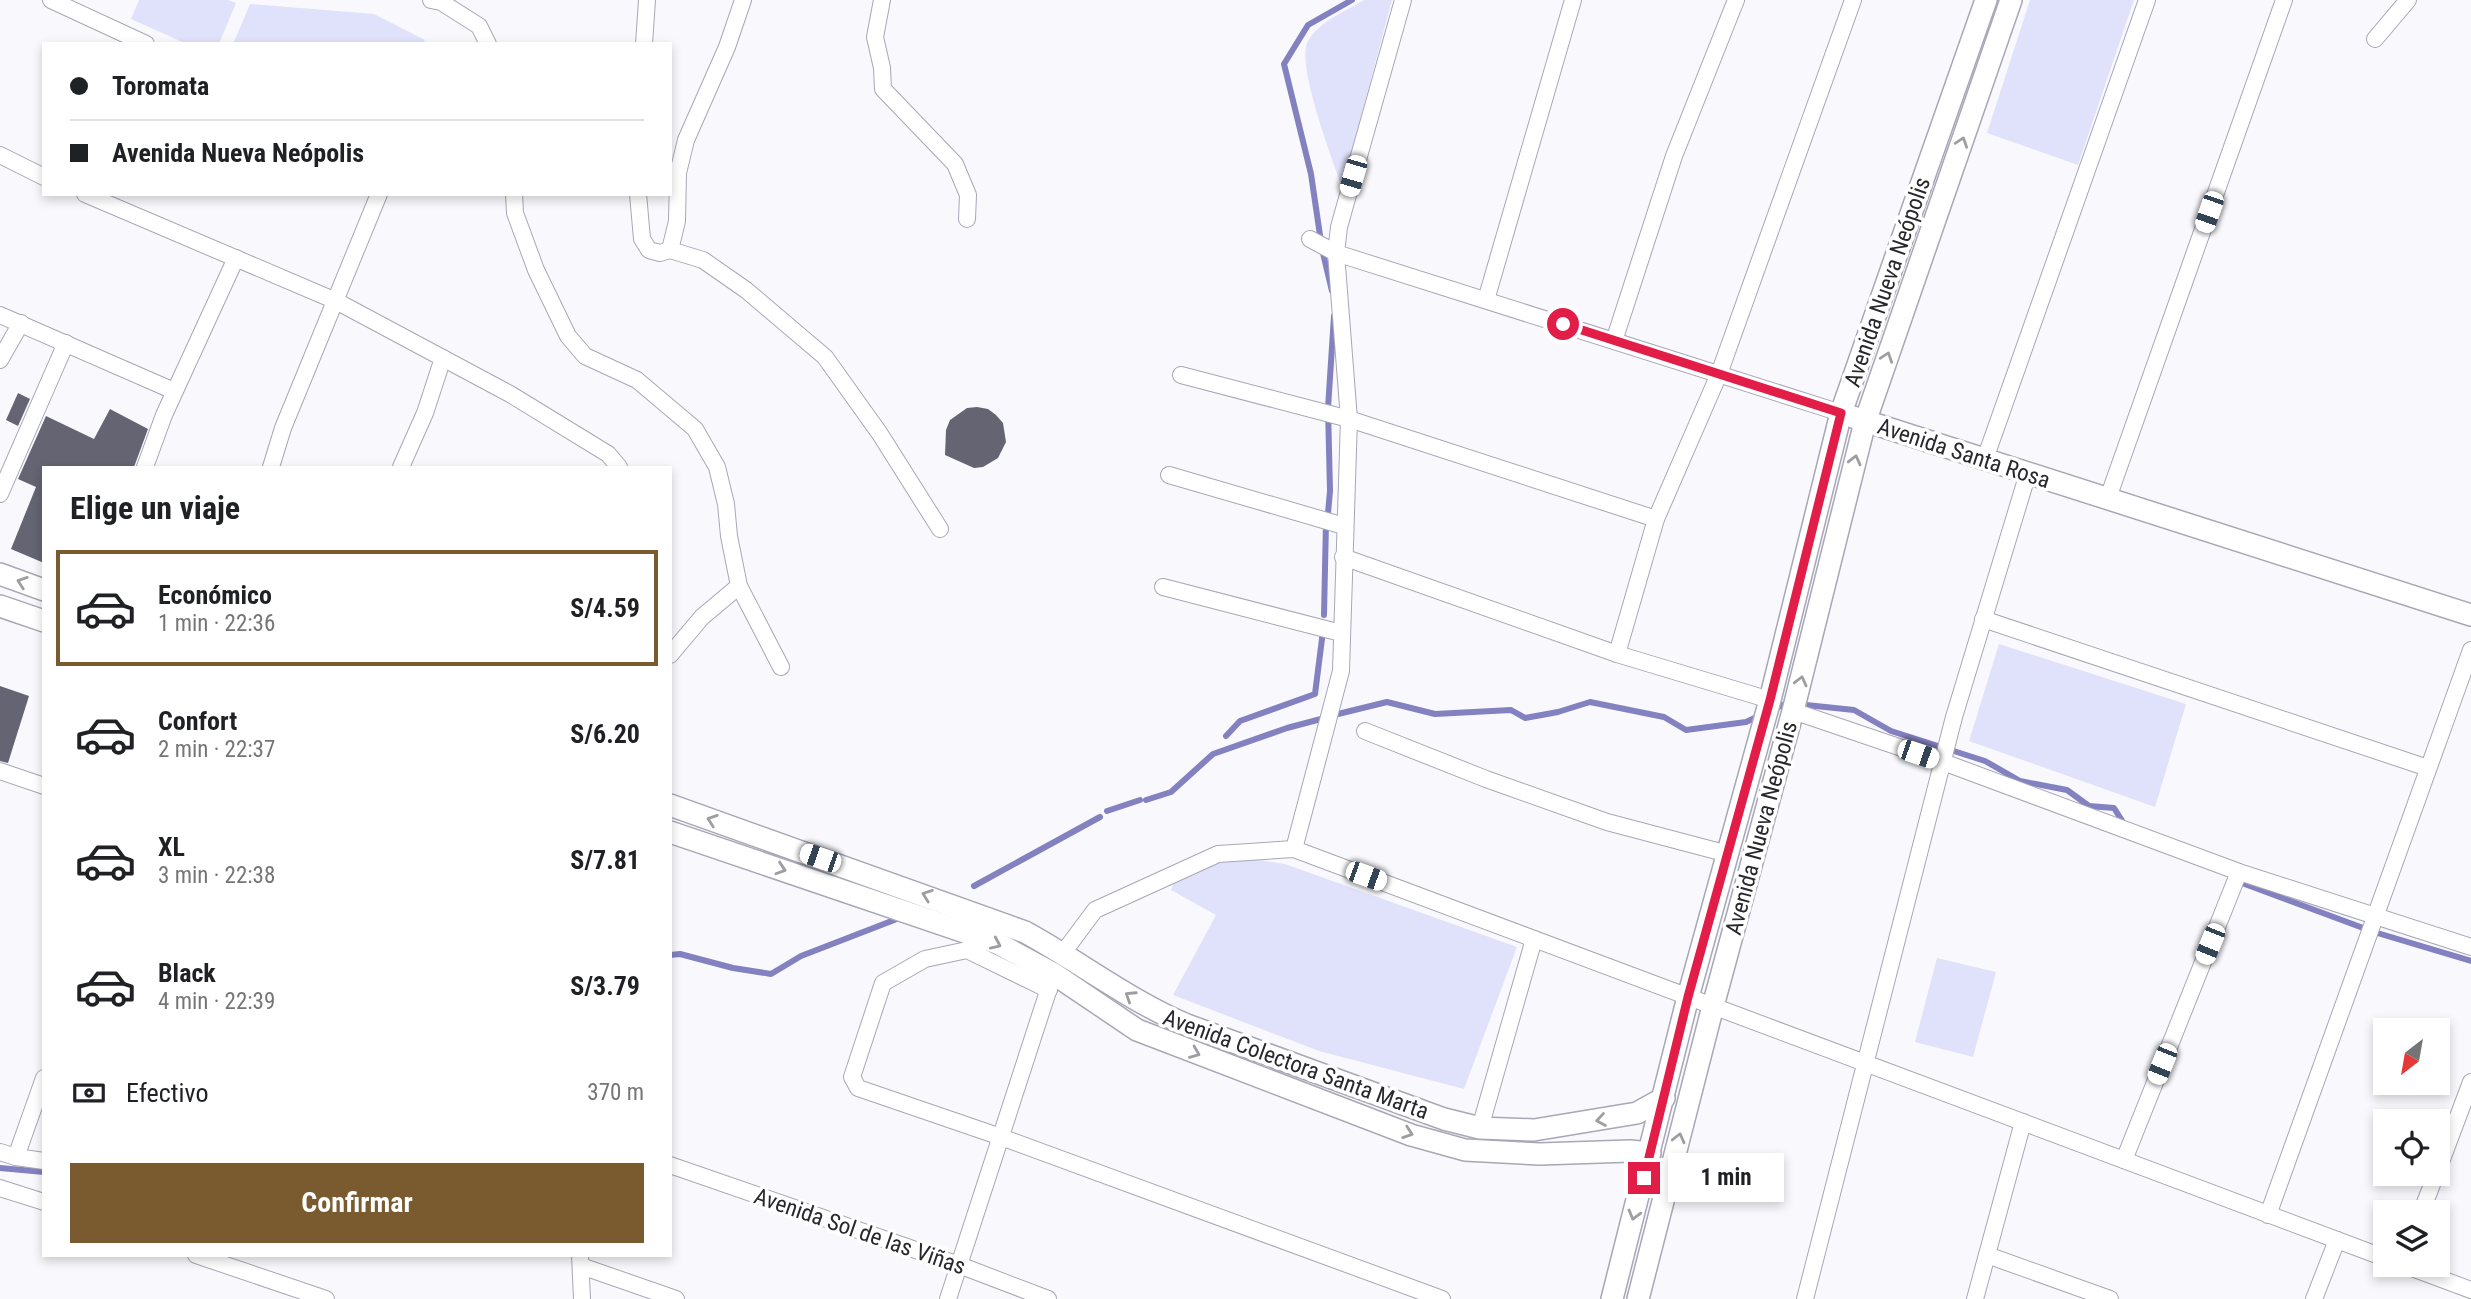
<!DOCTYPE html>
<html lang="es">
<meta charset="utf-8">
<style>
:root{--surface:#fff;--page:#f6f6f6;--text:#202124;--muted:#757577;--line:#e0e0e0;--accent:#795b2f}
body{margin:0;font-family:"Roboto Condensed",sans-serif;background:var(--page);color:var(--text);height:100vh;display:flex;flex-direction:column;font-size:26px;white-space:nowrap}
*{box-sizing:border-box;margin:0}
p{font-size:23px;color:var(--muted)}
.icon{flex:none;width:38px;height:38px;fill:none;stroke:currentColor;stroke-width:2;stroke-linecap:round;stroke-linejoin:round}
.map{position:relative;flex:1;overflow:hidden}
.side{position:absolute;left:42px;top:466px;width:630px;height:791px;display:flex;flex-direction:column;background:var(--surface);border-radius:0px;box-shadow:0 4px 10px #0003}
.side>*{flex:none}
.guide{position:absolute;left:42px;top:42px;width:630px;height:154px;border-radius:0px;box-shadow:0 4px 10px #0003;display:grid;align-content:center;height:154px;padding:0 28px;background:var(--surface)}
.needle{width:46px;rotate:211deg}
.controls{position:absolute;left:2373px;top:1018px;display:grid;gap:14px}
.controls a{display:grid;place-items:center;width:77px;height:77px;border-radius:0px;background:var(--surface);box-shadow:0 4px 10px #0003;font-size:35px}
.end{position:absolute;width:32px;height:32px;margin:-16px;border:9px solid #e11d48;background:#fff;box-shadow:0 0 0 4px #fff}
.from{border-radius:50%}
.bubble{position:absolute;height:49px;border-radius:0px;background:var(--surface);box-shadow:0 4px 10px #0003;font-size:23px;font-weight:700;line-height:49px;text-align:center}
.car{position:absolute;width:21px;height:42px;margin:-21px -10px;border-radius:9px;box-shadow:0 0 5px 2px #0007;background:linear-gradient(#fff 24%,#345 0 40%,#fff 0 76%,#345 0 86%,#fff 0)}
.guide b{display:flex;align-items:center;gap:24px;height:66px;font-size:26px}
.guide b+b{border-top:2px solid var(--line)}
.guide i{width:18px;height:18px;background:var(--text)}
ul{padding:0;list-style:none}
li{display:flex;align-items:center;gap:21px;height:116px;margin:0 14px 10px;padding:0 14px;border:4px solid transparent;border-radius:0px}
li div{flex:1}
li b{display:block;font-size:26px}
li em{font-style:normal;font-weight:700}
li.current{border-color:var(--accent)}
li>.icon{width:63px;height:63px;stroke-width:1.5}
h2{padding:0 28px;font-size:32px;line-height:84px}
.pay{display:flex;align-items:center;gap:18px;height:77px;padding:0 28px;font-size:26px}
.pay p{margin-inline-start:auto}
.primary-button{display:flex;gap:14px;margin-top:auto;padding:14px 28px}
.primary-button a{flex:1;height:80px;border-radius:0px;background:var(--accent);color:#fff;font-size:28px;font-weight:700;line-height:80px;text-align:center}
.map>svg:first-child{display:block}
</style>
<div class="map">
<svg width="2471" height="1299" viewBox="0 0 2471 1299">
<rect width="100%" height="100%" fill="#f9f9fd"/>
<g fill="#e0e1fb">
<path d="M139,0H228L236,3L219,44H187L131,19Z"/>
<path d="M1364,0H1392L1342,187C1333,161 1295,62 1308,41C1320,21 1344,12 1364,0Z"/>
<path d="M2030,0H2134L2078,165L1987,133Z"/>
<path d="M250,4L374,14L425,40L422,44H233Z"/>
<path d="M1999,644L2186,704L2155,807L1969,741Z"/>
<path d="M1231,856L1285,864L1517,947L1464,1089L1319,1051L1173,995L1216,915L1171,890L1179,870Z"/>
<path d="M1937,958L1996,972L1973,1057L1915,1042Z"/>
</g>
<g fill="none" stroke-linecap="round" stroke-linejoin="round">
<g stroke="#8381bf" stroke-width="6">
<path d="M1321,242L1311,174L1284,64L1308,25L1352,0"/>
<path d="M1322,249L1332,291"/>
<path d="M1328,513L1330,491L1328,408L1334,316"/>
<path d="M1324,615L1326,522"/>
<path d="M1772,710L1787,703L1854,710L1891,731L1985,761L2020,781L2067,790L2089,806L2114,808L2126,827"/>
<path d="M1338,714L1387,702L1435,714L1511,710L1525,718L1558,712L1590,702L1664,717L1686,730L1746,722L1759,716"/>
<path d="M1226,736L1240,721L1315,694L1323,631"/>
<path d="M1146,800L1171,792L1213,754L1287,728L1321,719"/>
<path d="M1107,811L1140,800"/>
<path d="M2238,879L2242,883L2374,932L2471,961"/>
<path d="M974,886L1100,817"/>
<path d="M670,955L680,954L733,968L771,974L801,956L902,917"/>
<path d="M0,1168L44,1172"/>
</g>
</g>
<g fill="#646472">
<path d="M18,393L30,399L18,426L6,420Z"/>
<path d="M977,407L988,409L996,415L1003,423L1006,442L998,458L983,467L974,468L945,455L946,430L950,420L967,408Z"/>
<path d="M110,409L148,429L134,467H44V563L11,549L36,487L18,479L46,416L94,439Z"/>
<path d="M0,686L29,696L8,763L0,761Z"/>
</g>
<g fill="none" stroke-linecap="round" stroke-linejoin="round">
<defs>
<g id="minor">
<path d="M51,0L146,44"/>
<path d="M431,0L441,2L479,26L488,44"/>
<path d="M882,0L875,37L882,68L883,89L955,164L968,195L967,219"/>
<path d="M2375,39L2408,0"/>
<path d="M644,44L647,0"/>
<path d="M0,155L44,177"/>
<path d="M85,194L336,301L510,394L608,454L619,467"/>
<path d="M514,194L515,213L536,270L568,336L585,356L637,380L695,429L717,467L726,504L729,536L739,586L781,667"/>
<path d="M638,194L642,239L649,250L660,253L670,250L703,260L746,290L825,357L880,434L940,529"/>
<path d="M1310,239L1336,253L1841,413"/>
<path d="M670,250L677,221L678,173L686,140L727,47L743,0"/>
<path d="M1486,300L1573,0"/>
<path d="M0,315L174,391"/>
<path d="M1614,341L1674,156L1736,0"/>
<path d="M0,360L21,323"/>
<path d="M1181,375L1349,419L1656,519"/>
<path d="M1985,459L2147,0"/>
<path d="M145,467L164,415L236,258"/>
<path d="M271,467L283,428L379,194"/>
<path d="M401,467L425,413L443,358"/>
<path d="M1169,475L1344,526"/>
<path d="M0,494L66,343"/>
<path d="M2108,498L2284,0"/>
<path d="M1343,557L1617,654L1770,700"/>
<path d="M1163,587L1341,633"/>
<path d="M1983,619L2428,768"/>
<path d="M1617,654L1656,519L1719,374L1853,0"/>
<path d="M670,655L702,617L739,586"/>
<path d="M1793,711L1943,762L2239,872L2471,947"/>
<path d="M1365,731L1486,779L1607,822L1728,854"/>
<path d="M0,771L44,786"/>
<path d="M1294,849L1341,671L1349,419L1336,253L1339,227L1403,0"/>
<path d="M1063,953L1095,910L1218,854L1294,849L2385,1258"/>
<path d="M1049,990L967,950L925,959L883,983L852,1077L858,1088L1001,1137L1442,1299"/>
<path d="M1480,1128L1534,939"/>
<path d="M0,1152L16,1157L44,1161"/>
<path d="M16,1157L44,1078"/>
<path d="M2124,1160L2239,872"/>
<path d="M670,1165L959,1265L1048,1299"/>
<path d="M2438,1170L2471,1082"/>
<path d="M0,1188L44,1202"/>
<path d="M2421,1213L2436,1174"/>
<path d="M2268,1215L2471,650"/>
<path d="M196,1255L326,1299"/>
<path d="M580,1255L582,1299"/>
<path d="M1987,1255L2110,1299"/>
<path d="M2404,1265L2471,1290"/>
<path d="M581,1266L676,1299"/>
<path d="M948,1299L1051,982"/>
<path d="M1805,1299L1954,717L2028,473"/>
<path d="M1975,1299L2023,1122"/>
<path d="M2314,1299L2337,1240"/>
</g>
<g id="tertiary">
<path d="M1853,417L2471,615"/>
<path d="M0,574L44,590"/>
<path d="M0,606L44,621"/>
<path d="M670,805L1025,932C1080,962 1130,1001 1187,1025L1444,1119L1480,1128L1534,1130L1637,1113L1664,1098"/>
<path d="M670,832L997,943L1054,974L1137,1030L1411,1135L1465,1150L1540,1154L1630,1151L1650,1153"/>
<path d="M1612,1299L1688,997L1770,700L1841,413L1986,0"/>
<path d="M1638,1299L1713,1006L1793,711L1865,422L2011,0"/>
</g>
</defs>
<use href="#minor" stroke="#a7a7b6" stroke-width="18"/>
<use href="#tertiary" stroke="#a7a7b6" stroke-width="24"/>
<use href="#minor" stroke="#fff" stroke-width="16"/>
<use href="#tertiary" stroke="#fff" stroke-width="21"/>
</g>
<defs><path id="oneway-chevron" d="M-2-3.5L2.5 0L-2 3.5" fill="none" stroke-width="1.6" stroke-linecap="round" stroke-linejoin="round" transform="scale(1.75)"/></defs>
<g stroke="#9e9ea0">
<use href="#oneway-chevron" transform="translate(1962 142) rotate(-71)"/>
<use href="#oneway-chevron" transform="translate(1887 357) rotate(-71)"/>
<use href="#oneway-chevron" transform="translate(1855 460) rotate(-76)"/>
<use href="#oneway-chevron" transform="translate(22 582) rotate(-161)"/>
<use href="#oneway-chevron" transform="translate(1801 681) rotate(-76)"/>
<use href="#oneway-chevron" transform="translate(712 820) rotate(-161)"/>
<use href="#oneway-chevron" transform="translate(781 869) rotate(18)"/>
<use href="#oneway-chevron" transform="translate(927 895) rotate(-160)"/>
<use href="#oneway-chevron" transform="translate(996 944) rotate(24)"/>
<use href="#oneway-chevron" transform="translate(1130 996) rotate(-147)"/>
<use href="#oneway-chevron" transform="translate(1195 1053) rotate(22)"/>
<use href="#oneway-chevron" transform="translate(1601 1120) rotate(171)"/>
<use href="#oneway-chevron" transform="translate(1408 1133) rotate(19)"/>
<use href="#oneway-chevron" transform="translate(1679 1138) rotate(-76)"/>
<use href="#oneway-chevron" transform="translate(1634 1215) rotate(105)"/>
</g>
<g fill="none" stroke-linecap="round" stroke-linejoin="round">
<path stroke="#e11d48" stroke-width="9" d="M1563,324L1841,413L1770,700L1688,997L1644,1178"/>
</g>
<g text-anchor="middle" stroke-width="7" stroke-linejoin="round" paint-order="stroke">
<g font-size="23" fill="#27272d" stroke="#fff">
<text transform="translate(1887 282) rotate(-71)" y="8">Avenida Nueva Neópolis</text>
<text transform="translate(1964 453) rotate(18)" y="8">Avenida Santa Rosa</text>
<text transform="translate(1761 828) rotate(-75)" y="8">Avenida Nueva Neópolis</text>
<text transform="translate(1296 1064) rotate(20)" y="8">Avenida Colectora Santa Marta</text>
<text transform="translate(860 1231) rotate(19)" y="8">Avenida Sol de las Viñas</text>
</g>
</g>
</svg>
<div class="controls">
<a><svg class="needle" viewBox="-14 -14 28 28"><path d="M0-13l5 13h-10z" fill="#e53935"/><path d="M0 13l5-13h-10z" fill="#757577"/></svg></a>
<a><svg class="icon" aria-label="locate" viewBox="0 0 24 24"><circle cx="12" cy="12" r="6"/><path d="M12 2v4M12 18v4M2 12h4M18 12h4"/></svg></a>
<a><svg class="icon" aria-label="layers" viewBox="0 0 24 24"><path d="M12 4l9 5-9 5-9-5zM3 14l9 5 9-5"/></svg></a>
</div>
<i class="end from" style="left:1563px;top:324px"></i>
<i class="end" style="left:1644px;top:1178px"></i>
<div class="bubble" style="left:1668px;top:1153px;width:116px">1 min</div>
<i class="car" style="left:1353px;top:176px;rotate:196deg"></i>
<i class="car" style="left:2209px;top:212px;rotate:199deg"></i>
<i class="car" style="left:1918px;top:754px;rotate:109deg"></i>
<i class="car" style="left:820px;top:858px;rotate:289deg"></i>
<i class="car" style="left:1366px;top:876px;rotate:110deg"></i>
<i class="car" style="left:2210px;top:944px;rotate:202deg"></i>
<i class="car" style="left:2162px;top:1064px;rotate:202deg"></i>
<div class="guide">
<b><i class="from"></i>Toromata</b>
<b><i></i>Avenida Nueva Neópolis</b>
</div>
<section class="side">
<h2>Elige un viaje</h2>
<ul>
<li class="current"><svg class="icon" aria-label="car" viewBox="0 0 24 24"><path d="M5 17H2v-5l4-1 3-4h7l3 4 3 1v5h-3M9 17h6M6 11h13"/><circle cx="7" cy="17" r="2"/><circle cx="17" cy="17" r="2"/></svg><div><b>Económico</b><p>1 min · 22:36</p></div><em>S/4.59</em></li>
<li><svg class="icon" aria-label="car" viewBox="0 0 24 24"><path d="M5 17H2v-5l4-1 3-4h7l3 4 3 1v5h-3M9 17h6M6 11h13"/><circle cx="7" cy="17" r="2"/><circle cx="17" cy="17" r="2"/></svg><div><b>Confort</b><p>2 min · 22:37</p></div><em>S/6.20</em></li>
<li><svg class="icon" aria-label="car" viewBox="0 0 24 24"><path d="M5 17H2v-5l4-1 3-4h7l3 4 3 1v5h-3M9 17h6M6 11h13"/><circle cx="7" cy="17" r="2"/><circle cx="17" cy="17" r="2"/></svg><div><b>XL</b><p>3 min · 22:38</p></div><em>S/7.81</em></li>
<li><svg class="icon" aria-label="car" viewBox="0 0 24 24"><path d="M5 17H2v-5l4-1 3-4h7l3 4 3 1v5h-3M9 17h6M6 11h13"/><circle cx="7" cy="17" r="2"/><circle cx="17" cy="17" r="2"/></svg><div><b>Black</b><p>4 min · 22:39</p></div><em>S/3.79</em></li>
</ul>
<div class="pay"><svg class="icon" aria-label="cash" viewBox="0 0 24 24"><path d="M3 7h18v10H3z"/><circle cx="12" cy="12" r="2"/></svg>Efectivo<p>370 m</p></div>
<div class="primary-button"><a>Confirmar</a></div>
</section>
</div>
